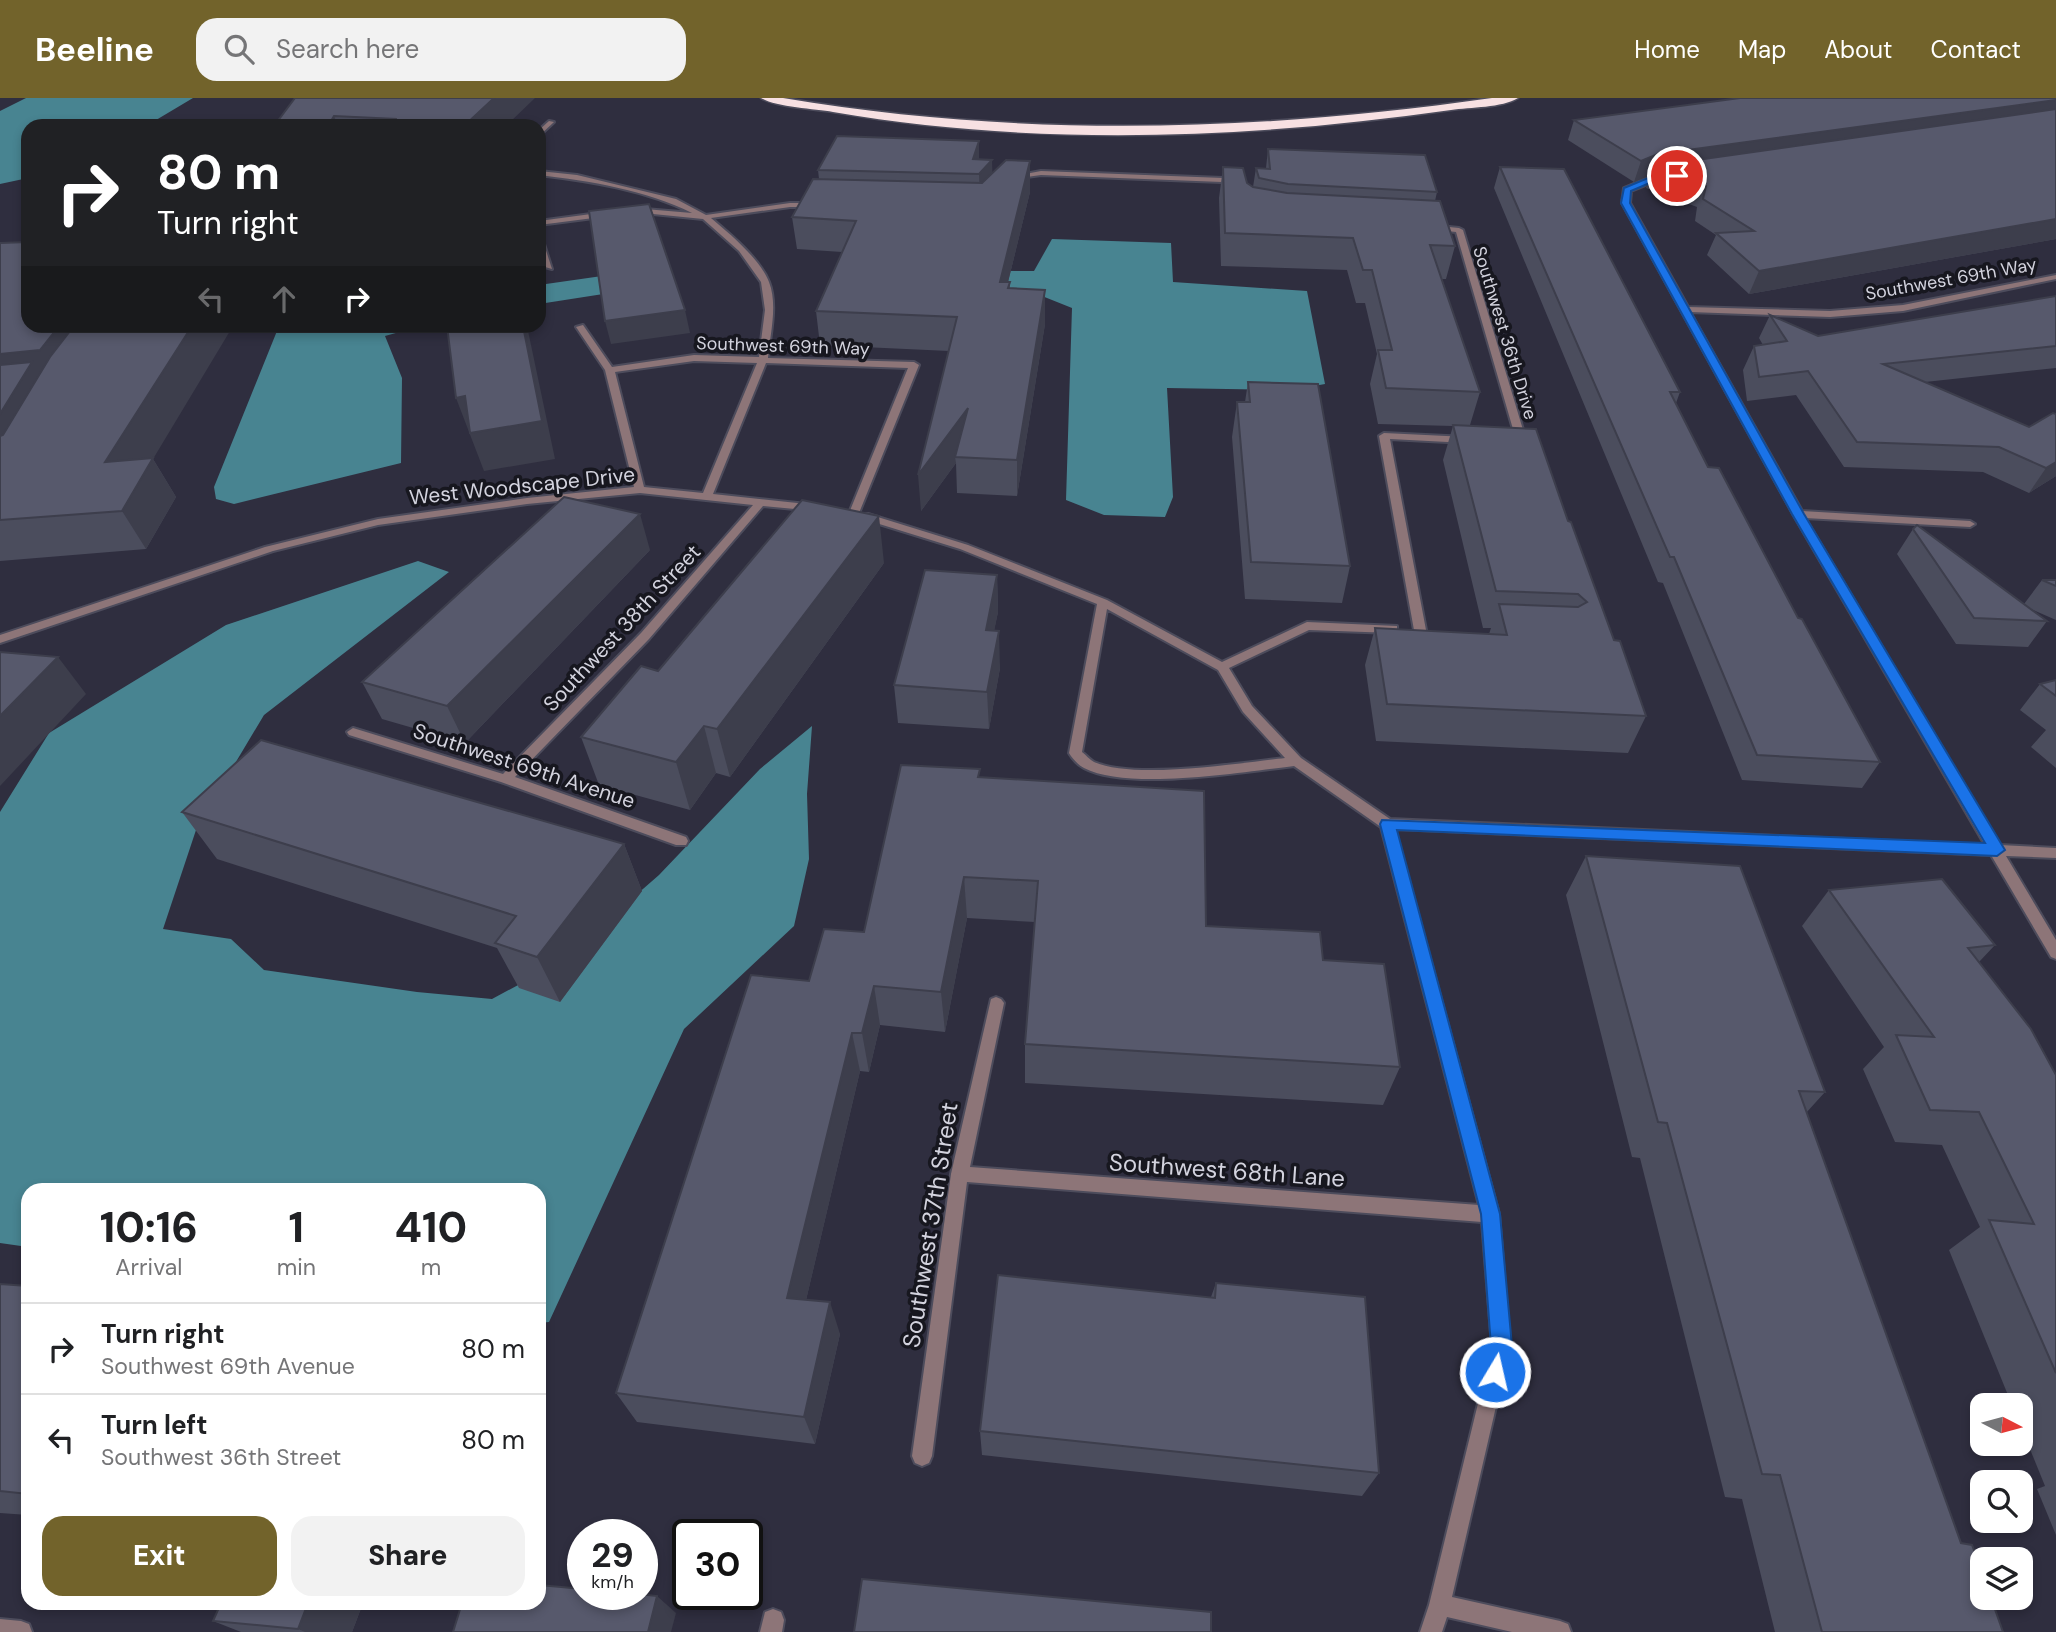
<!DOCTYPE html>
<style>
:root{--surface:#fff;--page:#f2f2f2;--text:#202124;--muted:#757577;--line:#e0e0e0;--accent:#72632b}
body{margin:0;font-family:"DM Sans",sans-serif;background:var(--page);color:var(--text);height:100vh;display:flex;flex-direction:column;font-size:26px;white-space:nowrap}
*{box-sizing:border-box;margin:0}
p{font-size:23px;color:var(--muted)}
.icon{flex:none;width:38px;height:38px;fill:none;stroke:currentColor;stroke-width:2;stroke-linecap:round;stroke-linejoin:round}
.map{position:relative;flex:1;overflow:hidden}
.drawer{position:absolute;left:21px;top:1085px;width:525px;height:427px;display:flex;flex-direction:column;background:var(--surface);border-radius:21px;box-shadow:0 4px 10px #0003}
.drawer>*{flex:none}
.guide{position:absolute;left:21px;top:21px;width:525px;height:214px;border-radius:21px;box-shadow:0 4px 10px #0003;background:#202124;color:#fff;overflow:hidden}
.needle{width:46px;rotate:96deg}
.tools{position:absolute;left:1970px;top:1295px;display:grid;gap:14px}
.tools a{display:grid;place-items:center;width:63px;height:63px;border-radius:14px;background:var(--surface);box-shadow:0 4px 10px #0003;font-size:35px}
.speed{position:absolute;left:567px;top:1421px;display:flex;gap:14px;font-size:35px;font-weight:700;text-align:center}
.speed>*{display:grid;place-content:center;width:91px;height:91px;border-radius:50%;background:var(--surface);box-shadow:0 4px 10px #0003;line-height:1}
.speed small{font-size:18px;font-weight:400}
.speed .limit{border:4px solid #111;border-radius:10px;background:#fff;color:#111}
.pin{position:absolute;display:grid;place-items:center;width:60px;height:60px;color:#fff;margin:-30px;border:4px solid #fff;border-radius:50%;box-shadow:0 2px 7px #0007}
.me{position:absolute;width:77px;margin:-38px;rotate:9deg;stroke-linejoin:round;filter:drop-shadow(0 0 5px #0008)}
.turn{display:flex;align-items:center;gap:24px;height:147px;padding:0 21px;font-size:32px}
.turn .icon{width:91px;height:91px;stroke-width:2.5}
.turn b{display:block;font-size:49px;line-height:60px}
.lanes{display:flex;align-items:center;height:66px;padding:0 21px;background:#0003;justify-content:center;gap:35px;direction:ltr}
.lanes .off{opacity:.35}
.eta{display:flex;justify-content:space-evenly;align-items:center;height:119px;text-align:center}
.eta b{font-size:42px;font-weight:800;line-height:49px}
.cta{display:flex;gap:14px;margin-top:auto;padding:14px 21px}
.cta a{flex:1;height:80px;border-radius:21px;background:var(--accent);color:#fff;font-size:28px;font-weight:800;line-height:80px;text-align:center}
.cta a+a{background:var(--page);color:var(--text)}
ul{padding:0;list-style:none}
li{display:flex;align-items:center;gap:21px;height:91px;padding:0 21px;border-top:2px solid var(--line)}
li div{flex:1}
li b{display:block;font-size:26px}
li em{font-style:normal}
header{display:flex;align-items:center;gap:42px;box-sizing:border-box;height:98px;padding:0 35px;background:var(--accent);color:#fff}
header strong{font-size:33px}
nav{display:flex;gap:38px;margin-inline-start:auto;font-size:24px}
.search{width:490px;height:63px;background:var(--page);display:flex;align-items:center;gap:18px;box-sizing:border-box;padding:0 24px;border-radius:21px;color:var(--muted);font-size:26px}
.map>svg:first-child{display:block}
</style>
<header>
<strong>Beeline</strong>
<div class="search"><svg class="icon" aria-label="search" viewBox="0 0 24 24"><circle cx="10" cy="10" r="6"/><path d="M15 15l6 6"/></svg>Search here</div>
<nav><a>Home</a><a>Map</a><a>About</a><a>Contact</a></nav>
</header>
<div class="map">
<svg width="2056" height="1534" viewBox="0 0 2056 1534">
<rect width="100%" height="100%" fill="#2f2e3f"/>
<g fill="#488491">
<path d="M 26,0 L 193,0 L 146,28 L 28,28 L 28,80 L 0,86 L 0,13 Z"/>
<path d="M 1052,141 L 1171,145 L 1173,184 L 1307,193 L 1325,286 L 1292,292 L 1167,290 L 1173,399 L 1165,419 L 1104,417 L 1066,402 L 1072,210 L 1042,198 L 877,172 L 1034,173 Z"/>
<path d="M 637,173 L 629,192 L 539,206 L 539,187 Z"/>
<path d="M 279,228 L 421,228 L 385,238 L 402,280 L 401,365 L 234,406 L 216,401 L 214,389 Z"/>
<path d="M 418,463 L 449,474 L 264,617 L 197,729 L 163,831 L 231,841 L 264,872 L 417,894 L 492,901 L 557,866 L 659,777 L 760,671 L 812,628 L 807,696 L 809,761 L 794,828 L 684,931 L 549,1224 L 539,1225 L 539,1092 L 28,1092 L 28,1149 L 0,1145 L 0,714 L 49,635 L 226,527 Z"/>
</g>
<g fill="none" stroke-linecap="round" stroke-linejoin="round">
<g stroke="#4d4c5c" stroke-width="4">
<g id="minor">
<path d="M 549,23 L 554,24 L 539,38 L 539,32 Z"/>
<path d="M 539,73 L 577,77 L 676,101 L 706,117 L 790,105 L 821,105 L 822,107 L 818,109 L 790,109 L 711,120 C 730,136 760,161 769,184 C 778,207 770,236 768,260 L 914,264 L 919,267 L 859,415 L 854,418 L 849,415 L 908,270 L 766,265 L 713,396 L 816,407 L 821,410 L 816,413 L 763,408 L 649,541 L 515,679 L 686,739 L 688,743 L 686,747 L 676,747 L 501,684 L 349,637 L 347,634 L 353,630 L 503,676 L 641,535 L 753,407 L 640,395 L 527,406 L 378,427 L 273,453 L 0,545 L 0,537 L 265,449 L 378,421 L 527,400 L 634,389 L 605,272 L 576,229 L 583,227 L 612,269 L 694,257 L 759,259 L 765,212 L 761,184 L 739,153 L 703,121 L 633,114 L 629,112 L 633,110 L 692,115 C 646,92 590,83 539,77 ZM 694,263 L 757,265 L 703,395 L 644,389 L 615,274 Z"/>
<path d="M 1041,73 L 1223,80 L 1242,90 L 1235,92 L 1222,84 L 1041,77 L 1013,81 L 1009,79 Z"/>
<path d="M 1666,78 L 1670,80 L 1669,82 L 1653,84 L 1631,93 L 1630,105 L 1688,209 L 1830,213 L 1903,207 L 2056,177 L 2056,181 L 1903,213 L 1830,219 L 1690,214 L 1802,413 L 1970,423 L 1975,426 L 1970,429 L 1805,420 L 2000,747 L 2056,750 L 2056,760 L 2006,758 L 2056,842 L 2056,861 L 2051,859 L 1991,757 L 1395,731 L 1499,1116 L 1510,1248 L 1452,1499 L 1560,1523 L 1568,1526 L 1571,1534 L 1512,1534 L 1447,1519 L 1442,1534 L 1420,1534 L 1429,1507 L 1492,1248 L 1482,1124 L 967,1084 L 932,1358 L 929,1365 L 922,1368 L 915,1365 L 912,1358 L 951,1076 L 991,901 L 996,899 L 1001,901 L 1004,905 L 970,1069 L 1479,1107 L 1381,729 L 1294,668 C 1244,674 1127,693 1084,670 C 1078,667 1072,660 1069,655 L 1097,506 L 960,451 L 860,420 L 860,416 L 868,416 L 968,447 L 1107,502 L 1222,564 L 1307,524 L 1397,528 L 1397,534 L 1393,535 L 1309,532 L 1229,570 L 1252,608 L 1301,660 L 1390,721 L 1985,747 L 1793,416 L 1622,105 L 1624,90 L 1648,80 ZM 1107,511 L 1218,572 L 1243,614 L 1285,660 C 1239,665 1135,682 1094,664 C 1090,662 1086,657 1082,654 Z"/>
<path d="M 606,114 L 609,114 L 609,118 L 539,127 L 539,123 Z"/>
<path d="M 1429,127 L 1459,130 L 1463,132 L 1527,345 L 1525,347 L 1517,345 L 1456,134 L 1429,131 Z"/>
<path d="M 539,141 L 543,143 L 552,171 L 545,169 L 539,153 Z"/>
<path d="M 1384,335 L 1467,339 L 1472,342 L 1467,345 L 1390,341 L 1426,532 L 1420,536 L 1414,532 L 1379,338 Z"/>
<path d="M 773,1511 L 781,1514 L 784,1522 L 782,1534 L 760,1534 L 765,1514 Z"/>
<path d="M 0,1521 L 21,1523 L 29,1526 L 32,1534 L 0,1534 Z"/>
</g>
</g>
<g stroke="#4d4c5c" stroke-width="3">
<path id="motorway" d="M 761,0 L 783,0 C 1020,40 1255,34 1492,0 L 1518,0 C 1502,10 1470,9 1451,12 C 1248,41 1036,49 833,14 C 815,11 775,9 761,0 Z"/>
</g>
<use href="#minor" fill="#8d7578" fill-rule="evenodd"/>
<use href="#motorway" fill="#f7e0e2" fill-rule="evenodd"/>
</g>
<g fill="#4b4d5d">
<path d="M 295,0 L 506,28 L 274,28 Z"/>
<path d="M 2056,0 L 2056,141 L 1749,196 L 1707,157 L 1716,137 L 1695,123 L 1697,109 L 1646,90 L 1651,77 L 1634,84 L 1568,42 L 1574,22 Z"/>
<path d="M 979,43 L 979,62 L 992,62 L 992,76 L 1030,94 L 1008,184 L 1010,184 L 1010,190 L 1045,192 L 1045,226 L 1017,398 L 957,395 L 956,365 L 921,413 L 949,253 L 820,247 L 816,213 L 842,154 L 797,151 L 792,119 L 819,81 L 818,72 Z"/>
<path d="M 1268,51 L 1437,94 L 1435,103 L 1455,148 L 1446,181 L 1442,181 L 1480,294 L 1470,327 L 1568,423 L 1614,542 L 1646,618 L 1628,655 L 1376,643 L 1365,567 L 1375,530 L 1489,536 L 1491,530 L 1483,530 L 1443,362 L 1453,328 L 1378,326 L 1370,286 L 1377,256 L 1365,205 L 1356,205 L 1347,172 L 1221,168 L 1219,100 L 1223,69 L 1253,89 L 1256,70 L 1266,70 Z"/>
<path d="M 1500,69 L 1680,294 L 1676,305 L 1708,369 L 1798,520 L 1880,664 L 1862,690 L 1742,682 L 1663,485 L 1658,484 L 1494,90 Z"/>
<path d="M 0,145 L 153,361 L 176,399 L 146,451 L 0,463 Z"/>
<path d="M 2056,198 L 2056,270 L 1925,284 L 2029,329 L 2056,316 L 2056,378 L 2029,395 L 1983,374 L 1844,369 L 1796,297 L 1747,303 L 1743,272 L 1754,248 L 1763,247 L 1759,240 L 1770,217 L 1818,238 Z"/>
<path d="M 1248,284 L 1350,468 L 1342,505 L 1245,501 L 1232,339 L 1237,304 L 1245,304 Z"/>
<path d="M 1913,431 L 2024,506 L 2042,482 L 2056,482 L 2056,522 L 2031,511 L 2047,523 L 2028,549 L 1956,546 L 1897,456 Z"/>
<path d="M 650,452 L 465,645 L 382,621 L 362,584 Z"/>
<path d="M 884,465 L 730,679 L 716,675 L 690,712 L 599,687 L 581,639 L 658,573 Z"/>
<path d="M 997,477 L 998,514 L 994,532 L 1000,570 L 989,631 L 898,625 L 894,587 Z"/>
<path d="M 2056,582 L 2056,670 L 2031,649 L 2046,632 L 2020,612 L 2040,586 Z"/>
<path d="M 980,680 L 1206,828 L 1323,862 L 1400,969 L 1383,1007 L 1025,985 L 1025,946 L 1035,824 L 967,820 L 945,934 L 880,927 L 869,974 L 860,973 L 806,1202 L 840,1236 L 815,1346 L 637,1324 L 616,1295 L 809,883 L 864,834 Z"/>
<path d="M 182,714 L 624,746 L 642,793 L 560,904 L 519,890 L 497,850 L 217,761 Z"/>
<path d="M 1586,758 L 1825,994 L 1806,1015 L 1961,1445 L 2003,1534 L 1775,1534 L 1742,1401 L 1725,1399 L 1640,1060 L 1632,1059 L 1566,797 Z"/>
<path d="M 1829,792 L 1995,847 L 1979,864 L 2056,977 L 2056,1437 L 2037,1391 L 2045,1388 L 2021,1329 L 2021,1307 L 2012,1307 L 1949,1152 L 1980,1129 L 1942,1047 L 1895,1044 L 1863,971 L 1884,949 L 1802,828 Z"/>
<path d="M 1216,1185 L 1379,1375 L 1362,1398 L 982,1357 L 980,1333 L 1211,1199 Z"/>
<path d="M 0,1186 L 28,1188 L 28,1417 L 0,1415 Z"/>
<path d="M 221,1505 L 363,1505 L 352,1534 L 241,1534 L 213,1523 Z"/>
</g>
<g fill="#3d3e4c">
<path d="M 494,0 L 535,0 L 506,28 L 464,28 Z"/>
<path d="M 2056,2 L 2056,20 L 1654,68 L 1651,77 L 1634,84 L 1641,63 L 1658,56 Z"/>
<path d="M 334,18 L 338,28 L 328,28 Z"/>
<path d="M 979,43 L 979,74 L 973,61 Z"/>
<path d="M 992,62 L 993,93 L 980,107 L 979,76 Z"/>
<path d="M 1030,63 L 1030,94 L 1000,217 L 1000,184 Z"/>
<path d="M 2056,121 L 2056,141 L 1749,196 L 1759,173 Z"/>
<path d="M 1045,192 L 1045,226 L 1017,398 L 1017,362 Z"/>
<path d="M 685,212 L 690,235 L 611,246 L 605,223 Z"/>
<path d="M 59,228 L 109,228 L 0,354 L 0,256 Z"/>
<path d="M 192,228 L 233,228 L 153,361 L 176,399 L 146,451 L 122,413 L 105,364 Z"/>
<path d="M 523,228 L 527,228 L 555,361 L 484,373 L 456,300 L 465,298 Z"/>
<path d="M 968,310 L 955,359 L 956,365 L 921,413 L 918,377 Z"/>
<path d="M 2056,364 L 2056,378 L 2029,395 L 2046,370 Z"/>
<path d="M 640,416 L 650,452 L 465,645 L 447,608 Z"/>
<path d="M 879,418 L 884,465 L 730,679 L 717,631 Z"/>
<path d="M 997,477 L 998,514 L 987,569 L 986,532 Z"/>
<path d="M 999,533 L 1000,570 L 989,631 L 987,594 Z"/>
<path d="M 58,559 L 86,596 L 0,688 L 0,618 Z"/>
<path d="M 704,628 L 716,675 L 690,712 L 676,664 Z"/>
<path d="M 624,746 L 642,793 L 560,904 L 537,859 Z"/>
<path d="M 964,779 L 967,820 L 945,934 L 941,894 Z"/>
<path d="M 874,888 L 880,927 L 869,974 L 862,935 Z"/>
<path d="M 852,935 L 860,973 L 799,1232 L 787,1200 Z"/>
<path d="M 830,1204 L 840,1236 L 815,1346 L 804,1319 Z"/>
<path d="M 657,1498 L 676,1515 L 671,1534 L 648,1534 Z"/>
<path d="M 308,1505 L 363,1505 L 352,1534 L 305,1534 L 298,1531 Z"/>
</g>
<g fill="#57596c" stroke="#3d3e4c" stroke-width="2">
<path d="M 295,0 L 494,0 L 464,28 L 397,28 L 396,21 L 334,18 L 328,28 L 274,28 Z"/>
<path d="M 1740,0 L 2056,0 L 2056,2 L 1658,56 L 1641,63 L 1574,22 Z"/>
<path d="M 2056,11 L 2056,121 L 1759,173 L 1716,135 L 1754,133 L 1703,101 L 1706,88 L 1654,68 Z"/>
<path d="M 837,38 L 979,43 L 973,61 L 992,62 L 979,76 L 818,72 Z"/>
<path d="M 1268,51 L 1425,57 L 1437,94 L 1288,86 L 1259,80 L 1256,70 L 1270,71 Z"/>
<path d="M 1006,62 L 1030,63 L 1000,184 L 1010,184 L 1008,190 L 1045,192 L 1017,362 L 955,359 L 968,310 L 918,377 L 957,219 L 816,213 L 856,123 L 792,119 L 813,81 L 982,85 Z"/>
<path d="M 1223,69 L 1243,70 L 1247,85 L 1253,89 L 1287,95 L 1440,103 L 1455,148 L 1430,147 L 1480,294 L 1386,290 L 1378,252 L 1392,252 L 1372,172 L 1363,172 L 1353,140 L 1225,135 Z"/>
<path d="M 1500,69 L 1564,71 L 1680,294 L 1670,294 L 1708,369 L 1719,370 L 1798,520 L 1802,521 L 1880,664 L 1757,657 L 1674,459 L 1670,459 Z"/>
<path d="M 649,106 L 685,212 L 605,223 L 589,113 Z"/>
<path d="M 28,144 L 28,228 L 59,228 L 40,252 L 0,256 L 0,145 Z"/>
<path d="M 2056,198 L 2056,248 L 1883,266 L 2029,329 L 2053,315 L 2056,316 L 2056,364 L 2046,370 L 1999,349 L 1857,344 L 1808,273 L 1759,279 L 1754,248 L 1787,243 L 1770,217 L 1818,238 Z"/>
<path d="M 74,228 L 192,228 L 105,364 L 153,360 L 122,413 L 0,422 L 0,338 L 3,337 L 50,259 Z"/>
<path d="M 447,228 L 523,228 L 542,323 L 470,335 L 465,298 L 456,300 Z"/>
<path d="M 32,264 L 0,316 L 0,267 Z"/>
<path d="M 1248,284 L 1318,286 L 1350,468 L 1251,464 L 1237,304 L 1250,304 Z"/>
<path d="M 1453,327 L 1536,331 L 1568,423 L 1571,424 L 1614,542 L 1620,543 L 1646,618 L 1387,606 L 1375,530 L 1507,537 L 1499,506 L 1578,509 L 1587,504 L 1578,496 L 1496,493 Z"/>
<path d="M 564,399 L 640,416 L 447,608 L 362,584 Z"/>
<path d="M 802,402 L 879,418 L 717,631 L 704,628 L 676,664 L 581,639 L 641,568 L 658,573 Z"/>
<path d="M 1917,427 L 2047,523 L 1974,520 L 1913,431 Z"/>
<path d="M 925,472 L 997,477 L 986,532 L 999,533 L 987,594 L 894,587 Z"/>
<path d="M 2042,482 L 2056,482 L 2056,488 Z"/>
<path d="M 0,554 L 58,559 L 0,618 Z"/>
<path d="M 2056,582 L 2056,598 L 2040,586 Z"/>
<path d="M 261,642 L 624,746 L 537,859 L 495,845 L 516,818 L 182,714 Z"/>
<path d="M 901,667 L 980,671 L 978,679 L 1204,693 L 1206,828 L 1320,834 L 1323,862 L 1384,866 L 1400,969 L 1025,946 L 1038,783 L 964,779 L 941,894 L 874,888 L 862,935 L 852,935 L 787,1200 L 830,1204 L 804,1319 L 616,1295 L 751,877 L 809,883 L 824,831 L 864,834 Z"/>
<path d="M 1586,758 L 1740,768 L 1825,994 L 1799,993 L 1961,1445 L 1972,1447 L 1983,1476 L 1983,1500 L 1991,1500 L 2003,1534 L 1822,1534 L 1780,1377 L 1762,1376 L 1667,1025 L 1658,1024 Z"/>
<path d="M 1942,781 L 1995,847 L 1968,850 L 2031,931 L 2056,977 L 2056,1275 L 1989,1122 L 2034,1126 L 1979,1014 L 1930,1012 L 1896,937 L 1934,939 L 1829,792 Z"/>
<path d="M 998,1177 L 1215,1200 L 1216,1185 L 1365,1199 L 1379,1375 L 980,1333 Z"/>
<path d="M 0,1186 L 28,1188 L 28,1396 L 0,1393 Z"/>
<path d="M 862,1481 L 1211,1514 L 1211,1534 L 854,1534 Z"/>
<path d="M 539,1487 L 583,1491 L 583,1496 L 639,1496 L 657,1498 L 648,1534 L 453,1534 L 462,1505 L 539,1505 Z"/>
<path d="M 221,1505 L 308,1505 L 298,1531 L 213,1523 Z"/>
</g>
<path fill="#1a73e8" stroke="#114b97" stroke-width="2" d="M 1677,75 L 1680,80 L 1652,84 L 1631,93 L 1630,105 L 1804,416 L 2005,752 L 1997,758 L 1397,732 L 1500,1116 L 1512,1248 L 1503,1282 L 1495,1285 L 1488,1282 L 1484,1274 L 1491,1248 L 1481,1116 L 1380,726 L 1382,722 L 1985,745 L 1792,416 L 1621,105 L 1624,90 L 1648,80 Z"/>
<g text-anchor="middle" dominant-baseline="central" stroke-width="7" stroke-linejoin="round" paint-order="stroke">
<g font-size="18" fill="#d3d3de" stroke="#17171f">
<text transform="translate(1951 181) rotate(-10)">Southwest 69th Way</text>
<text transform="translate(1505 235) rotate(73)">Southwest 36th Drive</text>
<text transform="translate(783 248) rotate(2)">Southwest 69th Way</text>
</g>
<g font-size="21" fill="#d3d3de" stroke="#17171f">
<text transform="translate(522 388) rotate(-6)">West Woodscape Drive</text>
<text transform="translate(622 530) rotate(-47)">Southwest 38th Street</text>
<text transform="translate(524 668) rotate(18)">Southwest 69th Avenue</text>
</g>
<g font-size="24" fill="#d3d3de" stroke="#17171f">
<text transform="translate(1227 1072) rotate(4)">Southwest 68th Lane</text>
<text transform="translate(930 1127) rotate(-81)">Southwest 37th Street</text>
</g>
</g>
</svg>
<div class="tools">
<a><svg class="needle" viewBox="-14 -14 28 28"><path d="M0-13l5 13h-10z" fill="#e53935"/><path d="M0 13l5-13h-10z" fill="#757577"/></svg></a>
<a><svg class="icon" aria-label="search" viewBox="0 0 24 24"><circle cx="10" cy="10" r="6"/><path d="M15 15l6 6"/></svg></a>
<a><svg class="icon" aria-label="layers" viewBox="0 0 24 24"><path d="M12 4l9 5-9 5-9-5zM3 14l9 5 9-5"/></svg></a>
</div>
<div class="speed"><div>29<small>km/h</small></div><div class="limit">30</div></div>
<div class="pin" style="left:1677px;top:78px;background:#d93025"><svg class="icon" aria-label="arrive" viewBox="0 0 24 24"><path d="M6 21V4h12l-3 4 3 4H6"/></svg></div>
<svg class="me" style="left:1495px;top:1274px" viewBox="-20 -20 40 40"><circle r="17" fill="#1a73e8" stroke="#fff" stroke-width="3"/><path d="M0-11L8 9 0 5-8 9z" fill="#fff"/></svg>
<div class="guide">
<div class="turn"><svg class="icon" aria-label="right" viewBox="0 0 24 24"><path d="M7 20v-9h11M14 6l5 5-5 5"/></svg><div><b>80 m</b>Turn right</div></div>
<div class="lanes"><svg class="icon off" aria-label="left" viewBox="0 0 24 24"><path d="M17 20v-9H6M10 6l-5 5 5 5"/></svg><svg class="icon off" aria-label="ahead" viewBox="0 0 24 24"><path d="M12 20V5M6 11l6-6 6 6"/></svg><svg class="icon" aria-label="right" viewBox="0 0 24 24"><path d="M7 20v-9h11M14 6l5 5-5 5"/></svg></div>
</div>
<section class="drawer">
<div class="eta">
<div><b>10:16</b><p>Arrival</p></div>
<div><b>1</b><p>min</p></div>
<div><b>410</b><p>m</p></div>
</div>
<ul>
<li><svg class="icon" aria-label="right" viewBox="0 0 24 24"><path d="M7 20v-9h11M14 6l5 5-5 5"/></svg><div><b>Turn right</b><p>Southwest 69th Avenue</p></div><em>80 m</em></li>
<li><svg class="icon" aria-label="left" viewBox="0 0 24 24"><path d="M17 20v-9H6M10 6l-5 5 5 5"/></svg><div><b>Turn left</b><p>Southwest 36th Street</p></div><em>80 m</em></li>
</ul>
<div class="cta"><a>Exit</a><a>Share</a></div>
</section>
</div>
